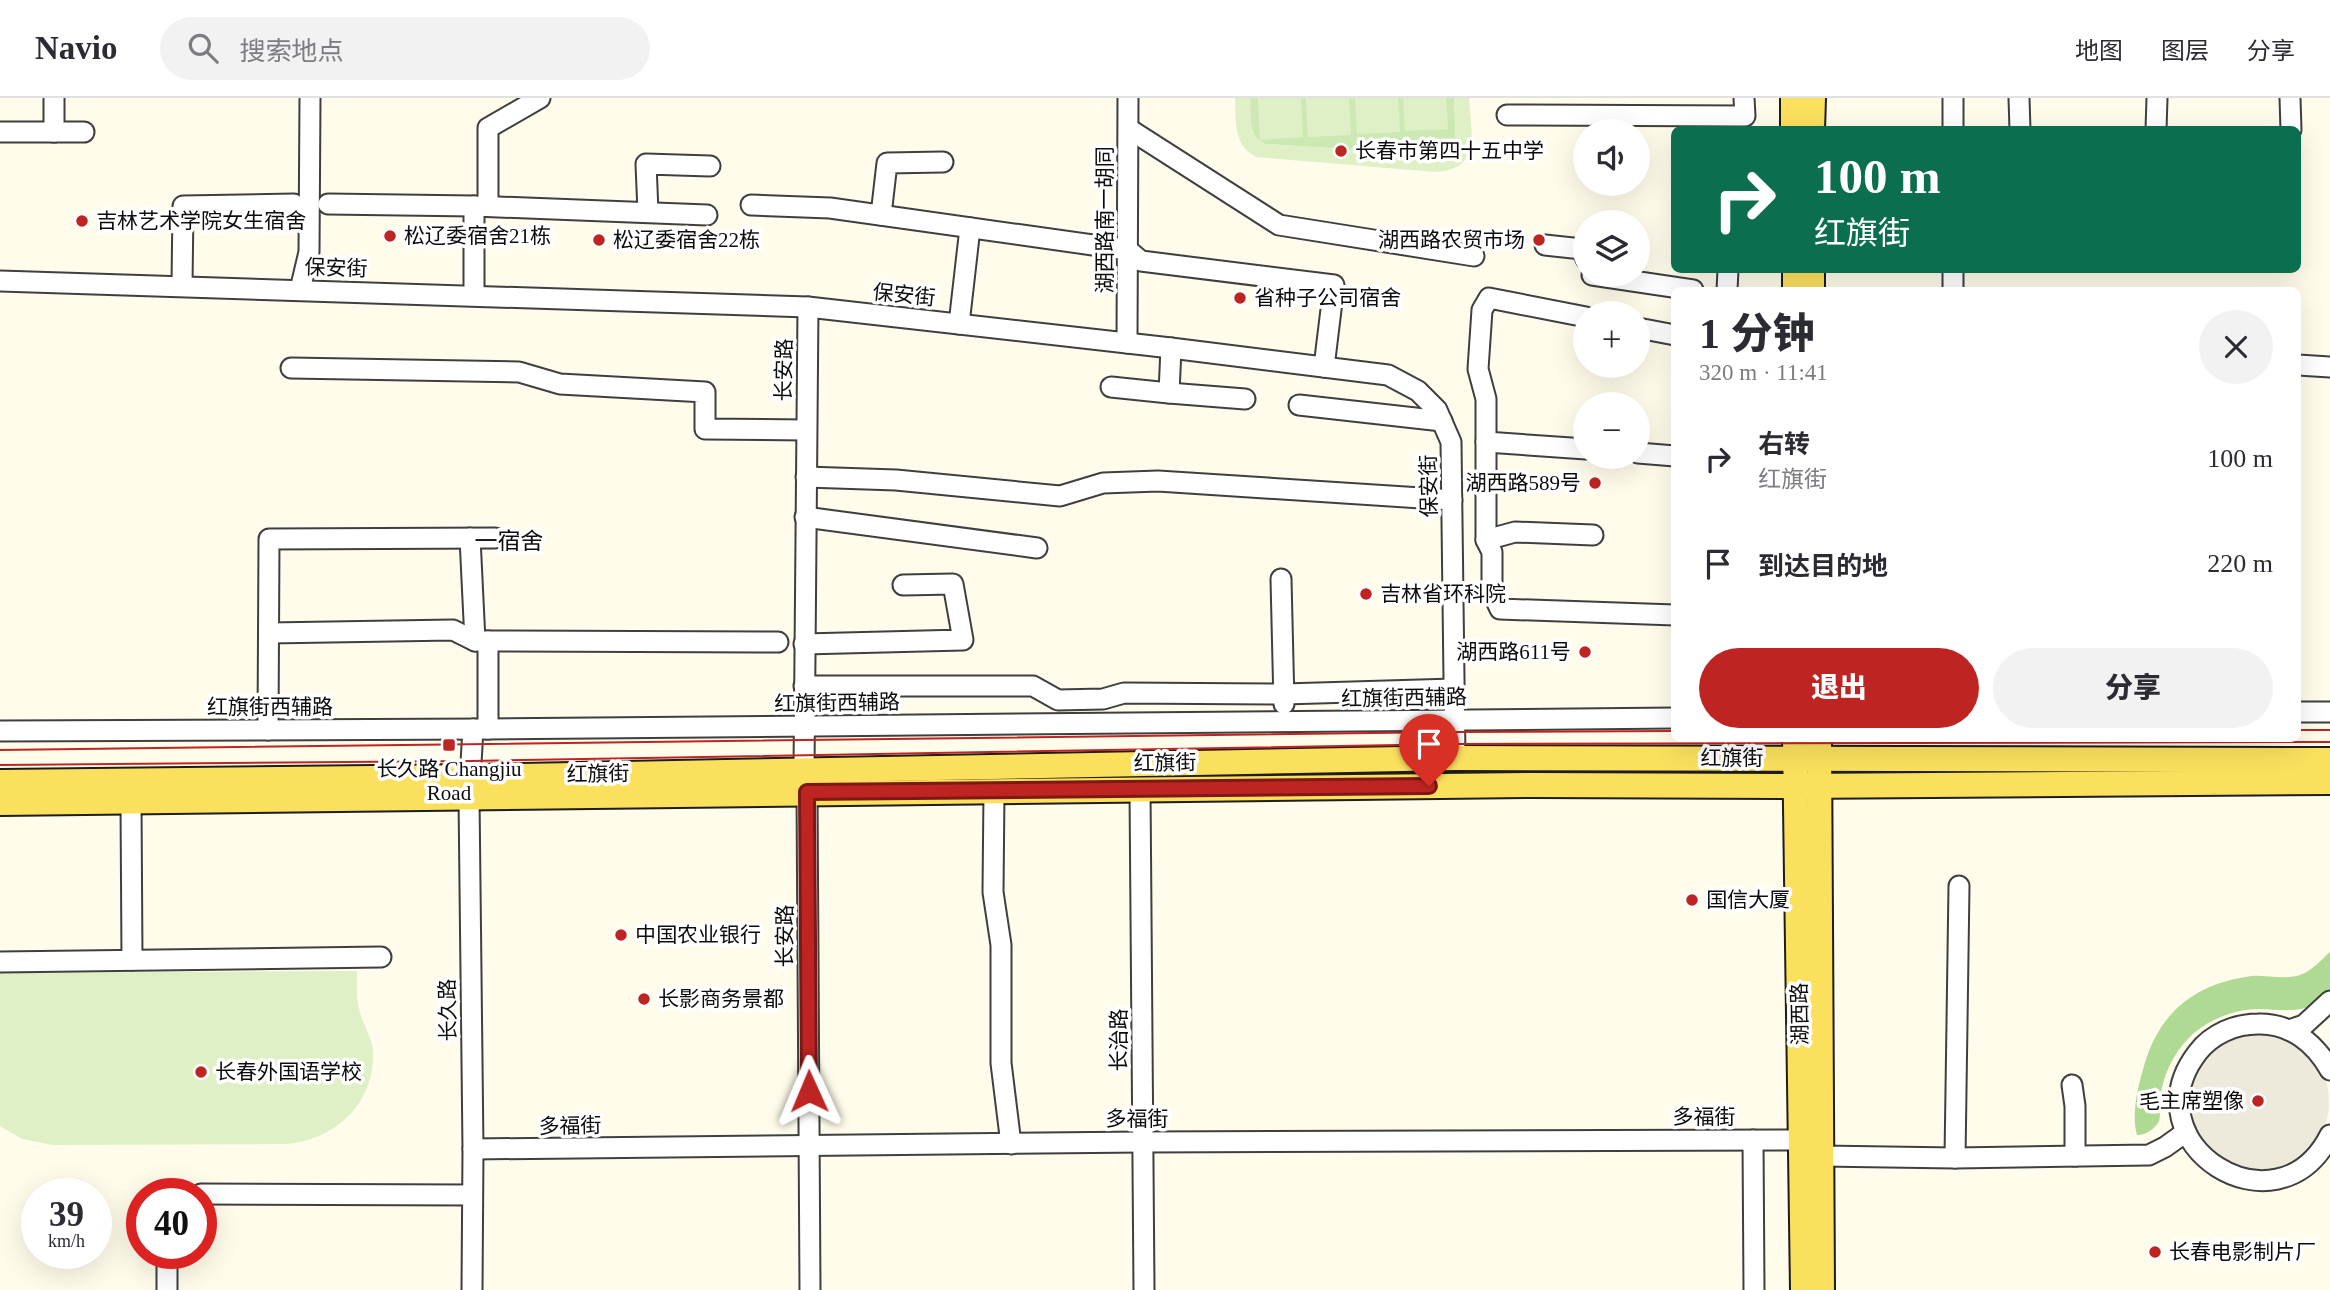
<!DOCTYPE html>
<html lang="zh">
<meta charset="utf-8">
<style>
:root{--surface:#fff;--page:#f2f2f3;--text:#2b2b33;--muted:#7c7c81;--line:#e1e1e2;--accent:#be2522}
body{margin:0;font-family:"Times New Roman","Noto Sans SC",serif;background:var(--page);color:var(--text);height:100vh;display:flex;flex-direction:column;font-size:26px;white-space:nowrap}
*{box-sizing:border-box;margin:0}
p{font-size:23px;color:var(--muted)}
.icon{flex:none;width:38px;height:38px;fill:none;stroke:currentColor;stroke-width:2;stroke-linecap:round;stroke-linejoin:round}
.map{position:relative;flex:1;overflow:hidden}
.sheet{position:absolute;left:1671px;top:189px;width:630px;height:455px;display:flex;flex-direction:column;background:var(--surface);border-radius:10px;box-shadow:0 7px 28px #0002}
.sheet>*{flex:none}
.guide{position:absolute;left:1671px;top:28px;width:630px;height:147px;border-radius:10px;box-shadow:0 7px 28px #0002;background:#0b6e4f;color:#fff;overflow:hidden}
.fabs{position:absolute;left:1573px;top:21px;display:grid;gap:14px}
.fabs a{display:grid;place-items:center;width:77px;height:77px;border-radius:50%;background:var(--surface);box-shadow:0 7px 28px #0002;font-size:35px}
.speed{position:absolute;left:21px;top:1080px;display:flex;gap:14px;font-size:35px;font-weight:700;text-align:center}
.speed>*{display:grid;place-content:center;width:91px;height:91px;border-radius:50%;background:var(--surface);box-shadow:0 7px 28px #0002;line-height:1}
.speed small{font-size:18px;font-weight:400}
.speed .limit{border:10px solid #d22;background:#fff;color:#111}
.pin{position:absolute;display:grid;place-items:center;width:60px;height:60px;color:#fff;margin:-72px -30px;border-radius:50% 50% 50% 0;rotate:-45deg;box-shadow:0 0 7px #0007}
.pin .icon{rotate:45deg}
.me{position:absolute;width:77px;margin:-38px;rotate:359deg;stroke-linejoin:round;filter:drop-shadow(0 0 5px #0008)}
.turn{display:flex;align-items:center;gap:24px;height:147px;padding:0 28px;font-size:32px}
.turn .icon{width:91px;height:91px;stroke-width:2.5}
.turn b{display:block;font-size:49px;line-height:60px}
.round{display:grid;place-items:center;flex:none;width:74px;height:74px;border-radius:37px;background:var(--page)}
.headline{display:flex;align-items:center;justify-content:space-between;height:119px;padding:0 28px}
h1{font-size:42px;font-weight:800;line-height:52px}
.button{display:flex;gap:14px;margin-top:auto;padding:14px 28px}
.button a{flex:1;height:80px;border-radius:42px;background:var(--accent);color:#fff;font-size:28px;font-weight:800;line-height:80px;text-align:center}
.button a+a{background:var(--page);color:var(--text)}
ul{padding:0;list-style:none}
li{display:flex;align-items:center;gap:21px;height:105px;padding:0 28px}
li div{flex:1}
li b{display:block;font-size:26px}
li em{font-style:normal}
header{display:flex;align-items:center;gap:42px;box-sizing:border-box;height:98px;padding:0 35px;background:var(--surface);border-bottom:2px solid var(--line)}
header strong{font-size:33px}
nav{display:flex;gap:38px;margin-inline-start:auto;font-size:24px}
.search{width:490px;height:63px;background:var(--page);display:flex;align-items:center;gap:18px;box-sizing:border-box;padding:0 24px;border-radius:38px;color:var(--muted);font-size:26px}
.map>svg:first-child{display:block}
</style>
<header>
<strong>Navio</strong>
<div class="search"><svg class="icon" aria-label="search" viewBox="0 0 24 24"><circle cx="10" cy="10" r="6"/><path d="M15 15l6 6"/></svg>搜索地点</div>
<nav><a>地图</a><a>图层</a><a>分享</a></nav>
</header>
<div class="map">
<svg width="2330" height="1192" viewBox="0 0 2330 1192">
<rect width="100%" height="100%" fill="#fffceb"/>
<path fill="#cce9b4" d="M 1250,0 L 1454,0 L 1456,46 L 1449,55 L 1440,57 L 1265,46 C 1247,38 1251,18 1250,0 Z"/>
<path fill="#aeda93" d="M 2330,854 L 2330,894 C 2307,917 2289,912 2260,911 C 2236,911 2212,920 2194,935 C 2175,952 2163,976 2160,1001 C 2159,1008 2161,1017 2159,1023 C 2155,1031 2146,1037 2137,1037 C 2131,1016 2138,989 2144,968 C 2159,914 2196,885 2252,878 C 2267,877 2285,882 2300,877 C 2312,873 2321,862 2330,854 Z"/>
<g fill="#dff0c6">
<path d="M 1235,0 L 1250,0 C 1251,17 1247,38 1265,46 L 1440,57 L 1449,55 L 1456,46 L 1454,0 L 1469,0 C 1471,34 1482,72 1435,74 L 1256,59 C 1233,47 1236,23 1235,0 Z"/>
<path d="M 1258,0 L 1301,0 L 1303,39 L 1260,42 Z"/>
<path d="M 1306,0 L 1349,0 L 1351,37 L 1308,39 Z"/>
<path d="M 1355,0 L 1398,0 L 1400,34 L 1357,36 Z"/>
<path d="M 1403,0 L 1446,0 L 1448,31 L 1405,33 Z"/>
<path d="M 357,873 C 357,885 356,899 359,911 C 362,925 371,937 373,952 C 376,1005 335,1042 286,1046 L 53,1047 L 22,1041 L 0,1028 L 0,875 Z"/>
</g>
<circle fill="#eeeadb" cx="2259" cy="1004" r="70"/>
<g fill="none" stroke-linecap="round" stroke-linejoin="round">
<g stroke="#3f3f3f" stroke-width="23">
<g id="minor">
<path d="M 54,0 L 54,34"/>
<path d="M 1953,0 L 1953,32"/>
<path d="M 2019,0 L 2020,32"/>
<path d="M 2290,0 L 2291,32"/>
<path d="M 1507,17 L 1745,18 L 1744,0"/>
<path d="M 1129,31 L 1279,127 L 1474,158"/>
<path d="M 2156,32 L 2157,0"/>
<path d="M 0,34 L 84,34"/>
<path d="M 328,106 L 474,108 L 707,117"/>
<path d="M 751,107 L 830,110 L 1128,152 L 1141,163 L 1334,187 L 1324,269"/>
<path d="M 488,108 L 488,30 L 540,0"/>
<path d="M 648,114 L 646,66 L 710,68"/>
<path d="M 881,117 L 887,65 L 943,64"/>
<path d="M 1545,147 L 1582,151 L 1586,161"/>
<path d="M 1953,172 L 1953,192"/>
<path d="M 1592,177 L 1693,192"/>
<path d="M 0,183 L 808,209 L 1171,250 L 1388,277 L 1418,293 L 1437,312 L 1451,344 L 1455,660"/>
<path d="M 182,188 L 183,108 L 294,106"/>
<path d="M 300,192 L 309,154 L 310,0"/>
<path d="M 1727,192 L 1728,172"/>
<path d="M 474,197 L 474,108"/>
<path d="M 1586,219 L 1489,200 L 1482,212 L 1478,271 L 1486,301 L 1486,442 L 1492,454 L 1492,494 L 1500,511 L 1675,517"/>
<path d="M 959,226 L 970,130"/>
<path d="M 1638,230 L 1675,237"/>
<path d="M 1127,245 L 1128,0"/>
<path d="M 1171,250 L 1169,295 L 1245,301"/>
<path d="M 2298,267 L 2330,269"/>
<path d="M 291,270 L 519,274 L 560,286 L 705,294 L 705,331 L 806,332"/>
<path d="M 1111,289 L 1169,295"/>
<path d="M 1299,307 L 1442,323"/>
<path d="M 1486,344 L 1586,351"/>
<path d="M 1638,355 L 1675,358"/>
<path d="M 806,379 L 896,382 L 1060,398 L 1103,385 L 1158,383 L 1452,402"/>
<path d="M 805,419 L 1037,450"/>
<path d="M 470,440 L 475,543"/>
<path d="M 1486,442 L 1515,434 L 1593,437"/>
<path d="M 1281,481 L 1284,606"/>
<path d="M 269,535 L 453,532 L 475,543 L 778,544"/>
<path d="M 804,546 L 963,542 L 953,486 L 903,487"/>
<path d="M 804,588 L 1033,588 L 1058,602 L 1103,601 L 1124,595 L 1284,596 L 1454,591"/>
<path d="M 2298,614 L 2330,614"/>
<path d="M 488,631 L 488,543"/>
<path d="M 268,632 L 269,441 L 495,440"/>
<path d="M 0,633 L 488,631 L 1675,620"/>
<path d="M 804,672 L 808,209"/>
<path d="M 1140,691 L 1144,1192"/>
<path d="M 994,693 L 993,794 L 1001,847 L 1001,965 L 1011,1046"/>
<path d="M 807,694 L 810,1192"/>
<path d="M 131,703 L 132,862"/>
<path d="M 0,864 L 381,859"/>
<path d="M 2289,932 L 2304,927 L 2330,903"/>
<path d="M 2330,972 C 2315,945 2290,925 2258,926 C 2235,926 2212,936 2198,954 C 2127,1045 2277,1142 2330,1037"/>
<path d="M 2072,987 L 2075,1008 L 2075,1058"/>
<path d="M 1753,1042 L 1754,1192"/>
<path d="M 473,1051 L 1143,1044 L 1802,1042"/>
<path d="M 1821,1058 L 1955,1060 L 2149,1057 L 2165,1049 L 2186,1034"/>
<path d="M 1955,1060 L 1959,788"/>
<path d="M 201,1096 L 472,1097"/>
<path d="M 167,1192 L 167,1155"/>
<path d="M 472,1192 L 473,1051 L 469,699 L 473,631"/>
</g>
</g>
<g stroke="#1d1d1d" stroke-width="28">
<g id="major">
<path d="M 1793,0 L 1793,32"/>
<path d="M 1812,32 L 1813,0"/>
<path d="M 1795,172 L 1795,192"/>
<path d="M 1812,192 L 1812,172"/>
<path d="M 1795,640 L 1803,1192"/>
<path d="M 1819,640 L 1822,1192"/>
<path d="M 0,684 L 469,679 L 1455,660 L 2330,662"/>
<path d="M 0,705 L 1534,687 L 1796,688 L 2330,684"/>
</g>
</g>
<use href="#minor" stroke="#fff" stroke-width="19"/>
<use href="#major" stroke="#fbe05e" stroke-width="24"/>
<g stroke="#be2522" stroke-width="2">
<path d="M 2298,632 L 2330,632"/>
<path d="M 0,652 L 1454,634 L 1675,633"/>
<path d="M 0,667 L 471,663 L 1454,646 L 2330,644"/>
</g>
</g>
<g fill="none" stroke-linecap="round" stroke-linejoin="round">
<g stroke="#7c1816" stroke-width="18">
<path id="route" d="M 809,993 L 807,694 L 1429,688"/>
</g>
<use href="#route" stroke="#be2522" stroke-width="12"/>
</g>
<g fill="#be2522" stroke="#fff" stroke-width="2.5">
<circle cx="1341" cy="53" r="7"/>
<circle cx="82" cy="123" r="7"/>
<circle cx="390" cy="138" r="7"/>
<circle cx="599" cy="142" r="7"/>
<circle cx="1539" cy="142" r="7"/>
<circle cx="1240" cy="200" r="7"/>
<circle cx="1595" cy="385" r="7"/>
<circle cx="1366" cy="496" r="7"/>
<circle cx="1585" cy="554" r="7"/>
<rect x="442" y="640" width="14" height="14" rx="3.5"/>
<circle cx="1692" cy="802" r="7"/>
<circle cx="621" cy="837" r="7"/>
<circle cx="644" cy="901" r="7"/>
<circle cx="201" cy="974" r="7"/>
<circle cx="2258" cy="1003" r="7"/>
<circle cx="2155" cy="1154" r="7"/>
</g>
<g text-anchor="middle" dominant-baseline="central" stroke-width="7" stroke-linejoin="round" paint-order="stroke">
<g font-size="21" fill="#0c0c0c" stroke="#fff" text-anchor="start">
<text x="1355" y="53">长春市第四十五中学</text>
<text x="96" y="123">吉林艺术学院女生宿舍</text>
<text x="404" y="138">松辽委宿舍21栋</text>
<text x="613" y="142">松辽委宿舍22栋</text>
<text x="1525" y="142" text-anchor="end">湖西路农贸市场</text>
<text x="1254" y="200">省种子公司宿舍</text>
<text x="1581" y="385" text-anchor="end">湖西路589号</text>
<text x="1380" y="496">吉林省环科院</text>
<text x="1571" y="554" text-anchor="end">湖西路611号</text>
<text x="449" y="671" text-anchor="middle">长久路 Changjiu<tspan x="449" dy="24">Road</tspan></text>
<text x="1706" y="802">国信大厦</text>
<text x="635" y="837">中国农业银行</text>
<text x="658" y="901">长影商务景都</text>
<text x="215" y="974">长春外国语学校</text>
<text x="2244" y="1003" text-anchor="end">毛主席塑像</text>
<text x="2169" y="1154">长春电影制片厂</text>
</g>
<g font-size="21" fill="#0c0c0c" stroke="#fff">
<text transform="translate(1105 122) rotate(-90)">湖西路南一胡同</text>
<text transform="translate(336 170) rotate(2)">保安街</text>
<text transform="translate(904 197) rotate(6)">保安街</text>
<text transform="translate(784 272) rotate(-89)">长安路</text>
<text transform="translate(1429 388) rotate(-91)">保安街</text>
<text transform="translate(1404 600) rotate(-1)">红旗街西辅路</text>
<text transform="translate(837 605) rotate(-1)">红旗街西辅路</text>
<text x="270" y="609">红旗街西辅路</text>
<text x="1732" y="660">红旗街</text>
<text transform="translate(1165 665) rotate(-1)">红旗街</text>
<text transform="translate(598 676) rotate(-1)">红旗街</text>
<text transform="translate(785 838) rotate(-90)">长安路</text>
<text transform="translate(448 912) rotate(-91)">长久路</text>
<text transform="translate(1800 916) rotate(-91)">湖西路</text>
<text transform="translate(1119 942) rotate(-90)">长治路</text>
<text x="1704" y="1019">多福街</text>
<text x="1137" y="1021">多福街</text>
<text transform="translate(570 1028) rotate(-1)">多福街</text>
</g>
<g font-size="23" fill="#0c0c0c" stroke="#fff">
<text x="509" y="443">一宿舍</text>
</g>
</g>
</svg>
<div class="fabs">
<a><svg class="icon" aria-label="sound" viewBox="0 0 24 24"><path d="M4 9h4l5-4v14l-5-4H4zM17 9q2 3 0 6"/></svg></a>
<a><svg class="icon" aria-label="layers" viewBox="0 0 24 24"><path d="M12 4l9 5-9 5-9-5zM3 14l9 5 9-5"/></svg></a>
<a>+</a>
<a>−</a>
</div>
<div class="speed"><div>39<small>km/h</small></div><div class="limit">40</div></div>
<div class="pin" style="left:1429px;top:688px;background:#d93025"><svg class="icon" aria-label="arrive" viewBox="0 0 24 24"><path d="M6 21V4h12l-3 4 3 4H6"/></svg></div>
<svg class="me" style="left:809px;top:993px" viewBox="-20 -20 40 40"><path d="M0-17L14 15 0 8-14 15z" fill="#be2522" stroke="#fff" stroke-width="4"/></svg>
<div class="guide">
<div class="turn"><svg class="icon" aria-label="right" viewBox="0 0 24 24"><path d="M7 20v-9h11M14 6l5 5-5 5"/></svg><div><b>100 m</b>红旗街</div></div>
</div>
<section class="sheet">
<div class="headline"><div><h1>1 分钟</h1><p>320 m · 11:41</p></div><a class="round"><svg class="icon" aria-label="close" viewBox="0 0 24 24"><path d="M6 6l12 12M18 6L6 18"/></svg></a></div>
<ul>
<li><svg class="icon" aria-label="right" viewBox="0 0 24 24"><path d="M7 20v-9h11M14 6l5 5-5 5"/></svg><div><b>右转</b><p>红旗街</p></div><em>100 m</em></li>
<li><svg class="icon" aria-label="arrive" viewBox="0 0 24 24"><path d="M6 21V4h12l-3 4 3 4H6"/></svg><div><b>到达目的地</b></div><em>220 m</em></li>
</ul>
<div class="button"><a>退出</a><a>分享</a></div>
</section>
</div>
